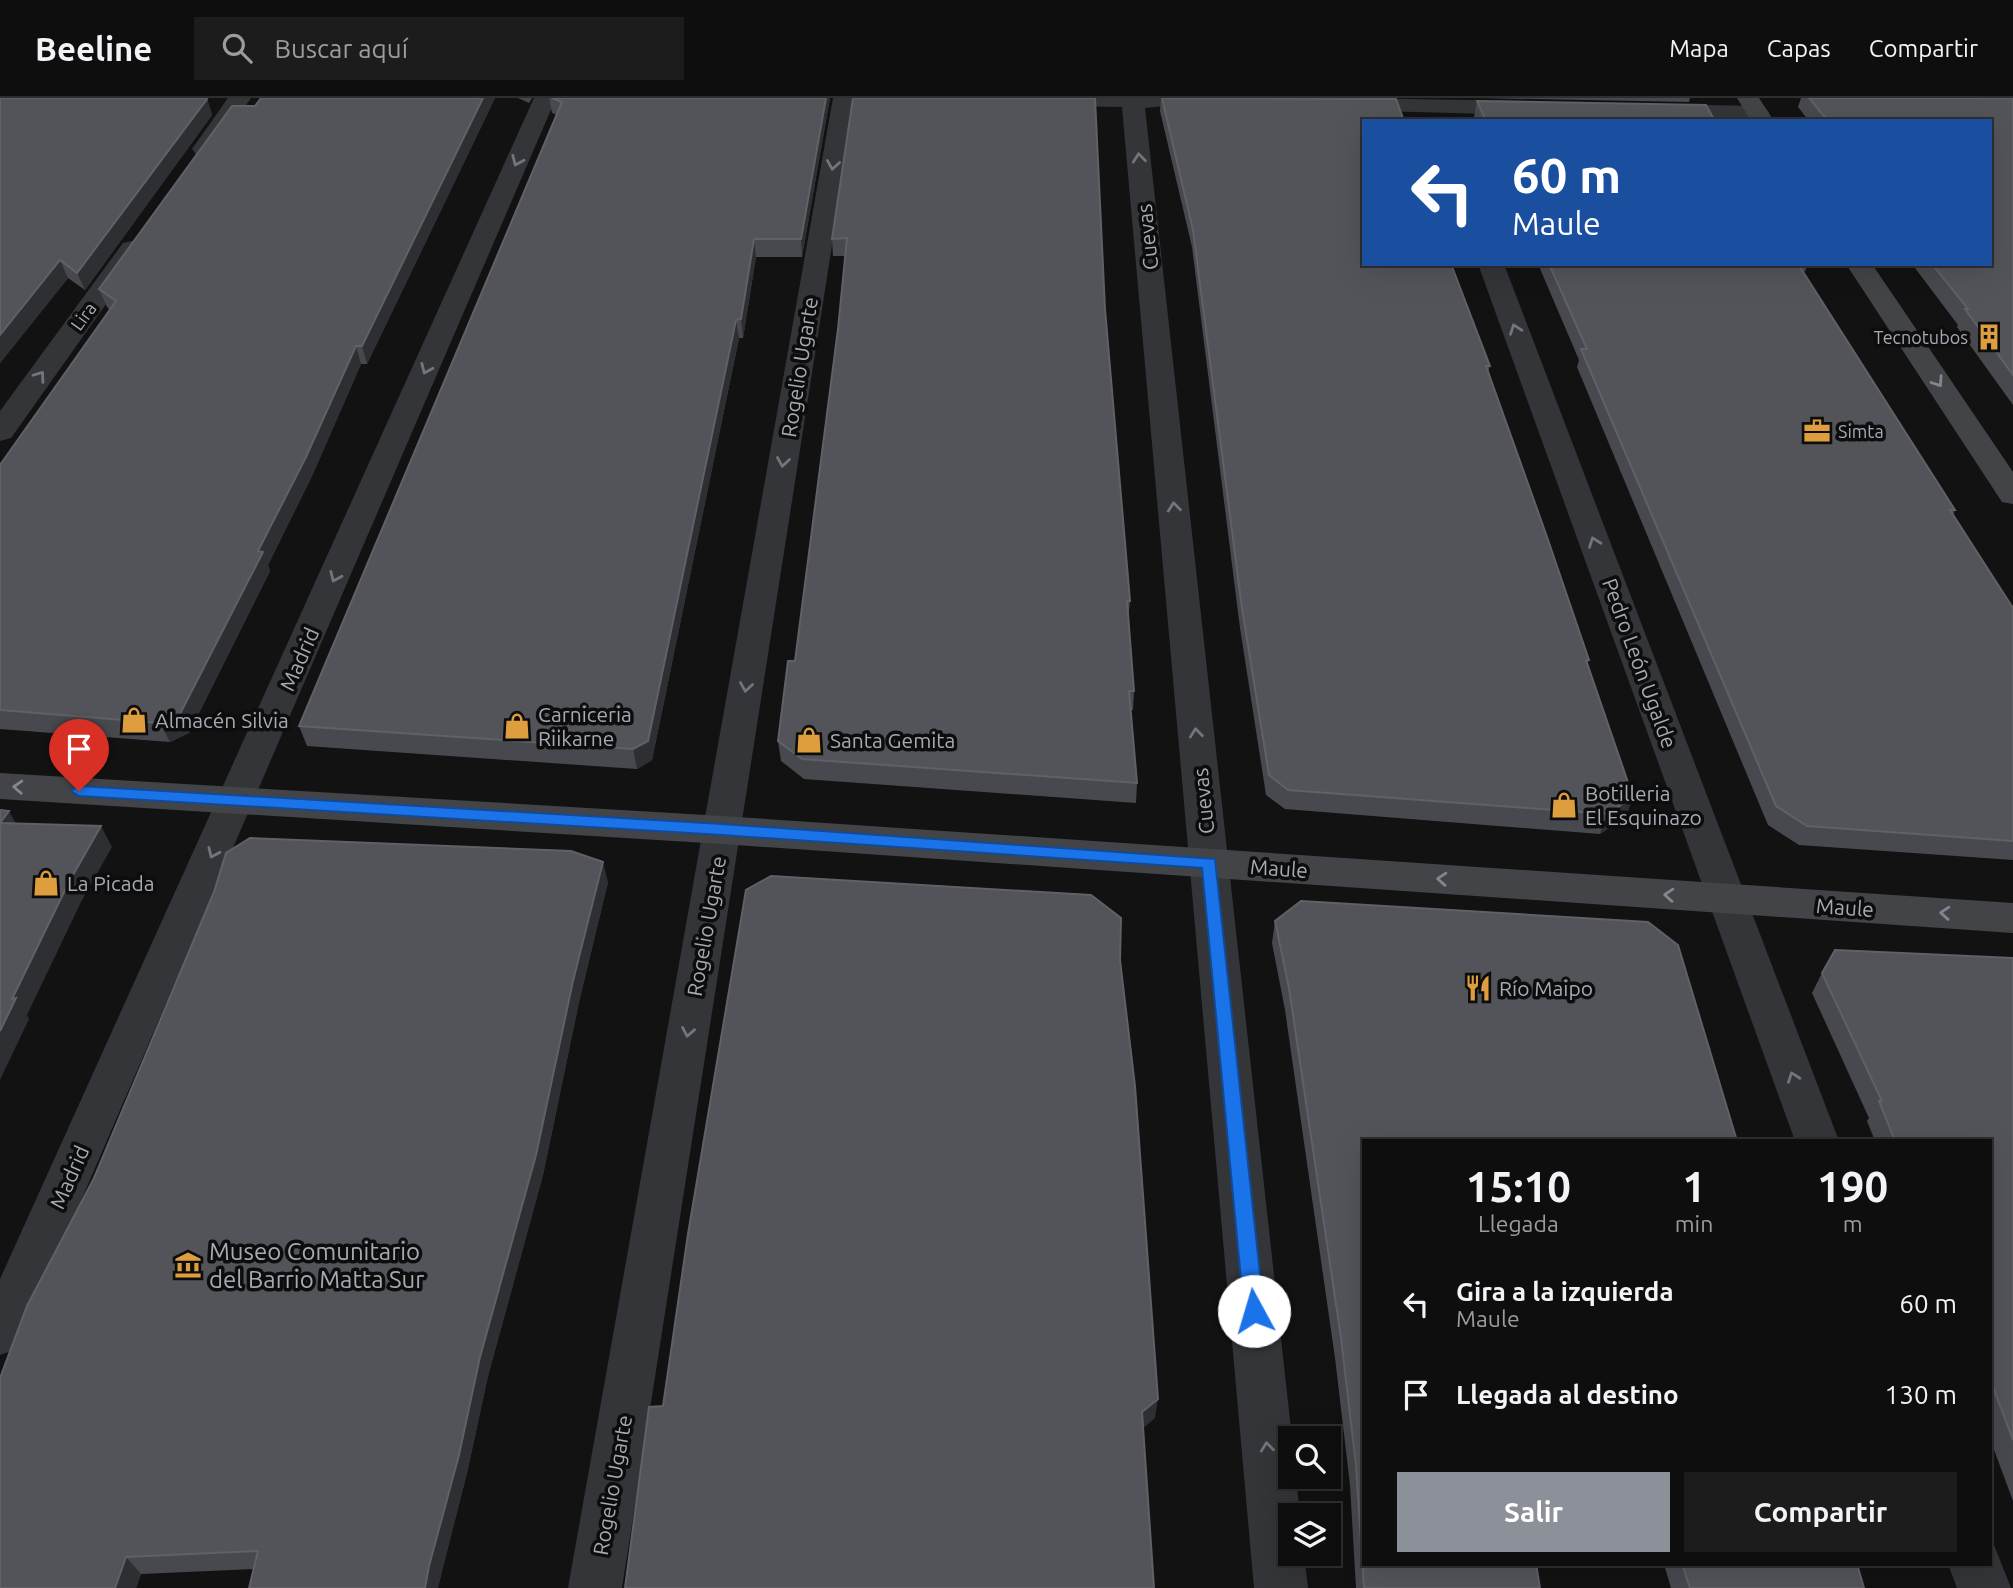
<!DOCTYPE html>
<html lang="es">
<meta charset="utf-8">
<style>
:root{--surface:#0e0e0e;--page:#1c1c1c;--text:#f1f3f6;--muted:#9b9c9e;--line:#2e2e2e;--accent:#8c9099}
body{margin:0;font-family:Ubuntu,sans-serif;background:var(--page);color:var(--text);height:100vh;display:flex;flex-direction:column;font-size:26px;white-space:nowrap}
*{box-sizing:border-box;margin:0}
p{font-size:23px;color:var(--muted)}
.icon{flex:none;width:38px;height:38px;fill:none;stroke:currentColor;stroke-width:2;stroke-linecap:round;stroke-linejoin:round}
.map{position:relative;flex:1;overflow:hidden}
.panel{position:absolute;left:1362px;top:1041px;width:630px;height:427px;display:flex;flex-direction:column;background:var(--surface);border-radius:0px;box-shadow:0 7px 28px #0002,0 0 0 2px var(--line)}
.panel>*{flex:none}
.banner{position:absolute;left:1362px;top:21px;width:630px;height:147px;border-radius:0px;box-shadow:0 7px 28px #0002,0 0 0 2px var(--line);background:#1a4fa0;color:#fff;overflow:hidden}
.controls{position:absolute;left:1278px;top:1328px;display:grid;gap:14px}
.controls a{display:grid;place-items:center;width:63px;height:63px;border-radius:0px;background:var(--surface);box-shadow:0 7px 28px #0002,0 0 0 2px var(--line);font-size:35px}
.pin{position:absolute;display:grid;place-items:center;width:60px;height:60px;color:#fff;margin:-72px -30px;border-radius:50% 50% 50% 0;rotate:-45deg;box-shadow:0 0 7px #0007}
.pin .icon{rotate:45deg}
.me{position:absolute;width:77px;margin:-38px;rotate:354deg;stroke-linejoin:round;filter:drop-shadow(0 0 5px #0008)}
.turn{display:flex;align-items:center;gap:24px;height:147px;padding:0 35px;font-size:32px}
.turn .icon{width:91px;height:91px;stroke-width:2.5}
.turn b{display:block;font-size:49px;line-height:60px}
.eta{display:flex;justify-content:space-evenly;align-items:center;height:119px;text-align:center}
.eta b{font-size:42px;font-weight:700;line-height:49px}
.button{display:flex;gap:14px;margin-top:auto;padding:14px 35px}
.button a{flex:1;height:80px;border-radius:0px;background:var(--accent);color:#fff;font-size:28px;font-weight:700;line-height:80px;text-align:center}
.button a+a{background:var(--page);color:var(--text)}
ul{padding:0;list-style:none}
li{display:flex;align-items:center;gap:21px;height:91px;padding:0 35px}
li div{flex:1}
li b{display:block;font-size:26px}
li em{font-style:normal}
header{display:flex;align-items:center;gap:42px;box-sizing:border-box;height:98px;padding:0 35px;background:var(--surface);border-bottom:2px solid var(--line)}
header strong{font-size:33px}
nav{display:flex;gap:38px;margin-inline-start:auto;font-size:24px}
.search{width:490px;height:63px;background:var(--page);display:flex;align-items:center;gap:18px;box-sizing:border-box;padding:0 24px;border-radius:0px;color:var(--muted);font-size:26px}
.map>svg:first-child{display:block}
</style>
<header>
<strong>Beeline</strong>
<div class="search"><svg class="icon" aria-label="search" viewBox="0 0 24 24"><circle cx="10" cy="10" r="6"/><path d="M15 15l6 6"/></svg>Buscar aquí</div>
<nav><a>Mapa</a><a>Capas</a><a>Compartir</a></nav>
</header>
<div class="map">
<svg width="2013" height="1490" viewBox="0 0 2013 1490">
<rect width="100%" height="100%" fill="#121213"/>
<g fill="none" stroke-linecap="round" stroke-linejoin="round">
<g fill="#333538" fill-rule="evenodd">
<path d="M 228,0 L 251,0 L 212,56 L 204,58 L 196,56 L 192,51 Z"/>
<path d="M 534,0 L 556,0 L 24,1235 L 17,1251 L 0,1257 L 0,1181 Z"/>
<path d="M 833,0 L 855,0 L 622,1490 L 568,1490 Z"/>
<path d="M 981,0 L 1167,0 L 1169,3 L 1166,8 L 1145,10 L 1292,1340 L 1290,1379 L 1296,1379 L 1300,1418 L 1290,1418 L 1290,1456 L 1304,1456 L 1308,1490 L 1254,1490 L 1122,9 L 992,7 L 984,5 Z"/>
<path d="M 1348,0 L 1529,3 L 1537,5 L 1541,10 L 1537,15 L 1529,17 L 1340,12 L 1337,7 L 1340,2 Z"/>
<path d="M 1659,6 L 1757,8 L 1765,10 L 1769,15 L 1765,20 L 1757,22 L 1651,18 L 1647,13 L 1651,8 Z"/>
<path d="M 132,143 L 141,145 L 145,151 L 11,340 L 0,343 L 0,313 L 123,145 Z"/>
<path d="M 1478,166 L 1504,166 L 1839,1043 L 1795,1043 Z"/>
<path d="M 1990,1445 L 1994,1447 L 2011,1490 L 1957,1490 L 1948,1466 L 1990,1466 Z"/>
</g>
<g fill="#424448" fill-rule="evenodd">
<path d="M 1737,0 L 1759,0 L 1774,23 L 1751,23 Z"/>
<path d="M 1846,166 L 1872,166 L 2013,374 L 2013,406 L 2002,404 Z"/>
<path d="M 0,675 L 722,718 L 2013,805 L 2013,835 L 722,746 L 0,701 Z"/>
</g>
</g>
<g fill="#48494e">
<path d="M 0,0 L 207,1 L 212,17 L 85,192 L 68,180 L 0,265 Z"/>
<path d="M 495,0 L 367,266 L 361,266 L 312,378 L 268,467 L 270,473 L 189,635 L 170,644 L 0,631 L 0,367 L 110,212 L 107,209 L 99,191 L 255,8 Z"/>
<path d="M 518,0 L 532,0 L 529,5 Z"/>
<path d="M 549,0 L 830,0 L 802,159 L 756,159 L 743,240 L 739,240 L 652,662 L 637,671 L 307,648 L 299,628 L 557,17 L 552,15 Z"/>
<path d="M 853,0 L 1105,211 L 1130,503 L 1128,522 L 1134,593 L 1133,612 L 1131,612 L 1137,685 L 1136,705 L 804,681 L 781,663 L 778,643 L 795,563 L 838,231 L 845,158 L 833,158 L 832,141 Z"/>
<path d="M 1161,0 L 1362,0 L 1363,23 L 1490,268 L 1488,274 L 1589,562 L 1587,567 L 1633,699 L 1626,718 L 1600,736 L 1285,711 L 1266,697 L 1240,530 L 1192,149 L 1160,13 Z"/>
<path d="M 1479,0 L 1690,0 L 1689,4 Z"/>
<path d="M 1801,0 L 2013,0 L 2013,307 L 1957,229 L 1958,227 L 1912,166 L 1990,166 L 1990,23 L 1809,23 L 1798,9 Z"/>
<path d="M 1477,3 L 1715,23 L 1476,23 L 1474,19 Z"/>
<path d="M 1538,166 L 1805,166 L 1807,169 L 1804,175 L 1955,412 L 1953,417 L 2013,510 L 2013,762 L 1799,747 L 1768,727 L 1577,269 L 1579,262 Z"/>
<path d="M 608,784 L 579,904 L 543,1077 L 488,1278 L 467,1375 L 439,1484 L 254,1471 L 141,1476 L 136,1490 L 0,1490 Z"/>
<path d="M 1275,823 L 1363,1043 L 1540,1490 L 1356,1490 L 1350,1387 L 1335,1260 L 1285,912 L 1272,845 Z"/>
<path d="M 2013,860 L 2013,1403 L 1990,1341 L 1990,1043 L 1875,1043 L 1867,1023 L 1869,1020 L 1812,895 L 1822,875 Z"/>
<path d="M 1664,1466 L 1857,1466 L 1864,1490 L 1671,1490 Z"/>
</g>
<g fill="#2e2f32">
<path d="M 483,0 L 495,0 L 367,266 L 362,248 Z"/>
<path d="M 826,0 L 830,0 L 802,159 L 801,141 Z"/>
<path d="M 207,1 L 212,17 L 85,192 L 77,175 Z"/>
<path d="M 754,141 L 756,159 L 743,240 L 741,221 Z"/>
<path d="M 60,162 L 68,180 L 0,265 L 0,237 Z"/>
<path d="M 736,222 L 739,240 L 652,662 L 637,671 L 633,651 Z"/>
<path d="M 356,248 L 361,266 L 312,378 L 268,467 L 270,473 L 189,635 L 170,644 L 160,625 L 258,453 Z"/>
<path d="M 1633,699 L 1626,718 L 1600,736 L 1607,716 Z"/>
<path d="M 9,713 L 20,733 L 0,725 Z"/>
<path d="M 101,728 L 112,749 L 81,804 L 27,917 L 29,921 L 0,982 L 0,933 L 12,901 L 69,784 Z"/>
<path d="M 603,764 L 608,784 L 579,904 L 543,1077 L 488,1278 L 467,1375 L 438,1490 L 425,1490 L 429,1468 L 480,1259 Z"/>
<path d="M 1158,1301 L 1155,1320 L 1140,1333 L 1142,1314 Z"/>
<path d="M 126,1459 L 141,1476 L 136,1490 L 115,1490 Z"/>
</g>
<g fill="#525459" stroke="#5f6167" stroke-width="2">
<path d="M 0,0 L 206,0 L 207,1 L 77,175 L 60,162 L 0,237 Z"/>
<path d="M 261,0 L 483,0 L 362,248 L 356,248 L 306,359 L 258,453 L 263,454 L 180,616 L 160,625 L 0,612 L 0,367 L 116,203 L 99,191 L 232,8 L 255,8 Z"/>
<path d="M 552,0 L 826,0 L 801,141 L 754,141 L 741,221 L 736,222 L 648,643 L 633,651 L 299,628 L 562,4 Z"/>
<path d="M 853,0 L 1095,0 L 1105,211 L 1130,503 L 1127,503 L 1134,593 L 1129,593 L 1137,685 L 802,661 L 778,643 L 788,563 L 795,563 L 838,231 L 847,140 L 832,141 Z"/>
<path d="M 1162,0 L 1396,1 L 1404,23 L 1363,23 L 1363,166 L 1451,166 L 1490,268 L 1486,268 L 1546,436 L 1589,562 L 1586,562 L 1633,699 L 1607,716 L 1288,692 L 1269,677 L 1242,510 L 1193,132 Z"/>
<path d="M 1809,0 L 2013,0 L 2013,277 L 1965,211 L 1968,211 L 1932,166 L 1990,166 L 1990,23 L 1828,23 Z"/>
<path d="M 1477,3 L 1706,7 L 1715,23 L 1486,23 Z"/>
<path d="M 1549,166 L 1805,166 L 1807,169 L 1800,169 L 1955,412 L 1950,412 L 2013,510 L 2013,743 L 1807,728 L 1776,708 L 1581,251 L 1587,251 Z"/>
<path d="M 0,712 L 9,713 L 0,725 L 101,728 L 69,784 L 12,901 L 16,900 L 0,933 Z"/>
<path d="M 250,740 L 571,753 L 603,764 L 573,883 L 536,1057 L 480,1259 L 459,1357 L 429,1468 L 425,1490 L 249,1490 L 258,1453 L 126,1459 L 115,1490 L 0,1490 L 0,1280 L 27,1208 L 94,1080 L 214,794 L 226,755 Z"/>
<path d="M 771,778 L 1091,797 L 1121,820 L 1120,862 L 1135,988 L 1158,1301 L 1142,1314 L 1154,1490 L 625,1490 L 649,1309 L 663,1308 L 688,1136 L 746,792 Z"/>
<path d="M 1301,803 L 1648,824 L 1678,847 L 1737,1043 L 1363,1043 L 1363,1466 L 1536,1466 L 1540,1490 L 1364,1490 L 1356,1368 L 1341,1240 L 1289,890 L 1275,823 Z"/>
<path d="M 1835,852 L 2013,860 L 2013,1342 L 1990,1281 L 1990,1043 L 1895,1043 L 1879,1003 L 1882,1003 L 1822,875 Z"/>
<path d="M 1682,1466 L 1857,1466 L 1864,1490 L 1690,1490 Z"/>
</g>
<defs><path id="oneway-chevron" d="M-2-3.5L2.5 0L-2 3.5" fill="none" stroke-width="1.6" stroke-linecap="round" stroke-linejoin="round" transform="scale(1.75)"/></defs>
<g stroke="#72757c">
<use href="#oneway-chevron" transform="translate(1139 60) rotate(-96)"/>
<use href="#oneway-chevron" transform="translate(517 63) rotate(114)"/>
<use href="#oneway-chevron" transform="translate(833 67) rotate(99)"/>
<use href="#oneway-chevron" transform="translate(1515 231) rotate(-110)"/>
<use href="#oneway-chevron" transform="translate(426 271) rotate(114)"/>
<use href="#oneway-chevron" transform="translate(40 278) rotate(-54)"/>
<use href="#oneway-chevron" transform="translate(783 364) rotate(99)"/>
<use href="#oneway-chevron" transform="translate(1174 409) rotate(-96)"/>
<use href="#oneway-chevron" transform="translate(1594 444) rotate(-110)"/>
<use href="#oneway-chevron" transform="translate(335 479) rotate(114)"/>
<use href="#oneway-chevron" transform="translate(746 589) rotate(99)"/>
<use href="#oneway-chevron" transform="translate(1196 635) rotate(-96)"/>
<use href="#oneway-chevron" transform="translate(213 755) rotate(114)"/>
<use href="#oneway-chevron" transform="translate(688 934) rotate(100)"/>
<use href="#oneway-chevron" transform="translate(1793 979) rotate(-110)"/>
<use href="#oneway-chevron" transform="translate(1267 1349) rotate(-96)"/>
</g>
<g stroke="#82868e">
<use href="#oneway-chevron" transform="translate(1938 284) rotate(56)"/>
<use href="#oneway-chevron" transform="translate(18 689) rotate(-177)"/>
<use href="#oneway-chevron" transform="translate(1442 781) rotate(-176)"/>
<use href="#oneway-chevron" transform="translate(1669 797) rotate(-176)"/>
<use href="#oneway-chevron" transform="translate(1945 815) rotate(-176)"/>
</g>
<path fill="#1a73e8" stroke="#114b97" stroke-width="2" d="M 79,688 L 722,726 L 1215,761 L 1264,1213 L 1261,1219 L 1254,1222 L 1246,1219 L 1244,1213 L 1202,770 L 722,737 L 79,698 L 71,693 Z"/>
<defs>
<g id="building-bare" transform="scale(2.1)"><path d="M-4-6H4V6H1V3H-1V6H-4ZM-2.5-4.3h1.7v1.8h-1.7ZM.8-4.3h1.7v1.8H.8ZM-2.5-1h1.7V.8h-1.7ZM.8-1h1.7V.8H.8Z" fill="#df9e3e" stroke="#0d0d0e" stroke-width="2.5" paint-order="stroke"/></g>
<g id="office-bare" transform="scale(2.1)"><path d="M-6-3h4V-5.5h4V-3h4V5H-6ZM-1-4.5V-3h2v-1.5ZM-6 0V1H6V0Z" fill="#df9e3e" stroke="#0d0d0e" stroke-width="2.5" paint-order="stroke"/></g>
<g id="shop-bare" transform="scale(2.1)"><path d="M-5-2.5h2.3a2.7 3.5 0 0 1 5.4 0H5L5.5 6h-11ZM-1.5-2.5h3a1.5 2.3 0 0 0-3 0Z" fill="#df9e3e" stroke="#0d0d0e" stroke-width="2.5" paint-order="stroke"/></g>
<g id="restaurant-bare" transform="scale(2.1)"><path d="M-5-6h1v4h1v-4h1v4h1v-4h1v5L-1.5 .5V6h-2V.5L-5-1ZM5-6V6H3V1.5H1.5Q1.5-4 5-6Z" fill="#df9e3e" stroke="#0d0d0e" stroke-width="2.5" paint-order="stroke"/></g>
<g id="museum-bare" transform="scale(2.1)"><path d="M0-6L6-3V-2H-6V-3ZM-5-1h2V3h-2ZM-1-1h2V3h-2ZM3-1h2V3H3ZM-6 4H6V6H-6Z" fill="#df9e3e" stroke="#0d0d0e" stroke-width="2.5" paint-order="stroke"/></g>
</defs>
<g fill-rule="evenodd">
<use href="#building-bare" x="1989" y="239"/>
<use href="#office-bare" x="1817" y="333"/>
<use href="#shop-bare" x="134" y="622"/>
<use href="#shop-bare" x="517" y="628"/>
<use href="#shop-bare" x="809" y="642"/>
<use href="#shop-bare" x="1564" y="707"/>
<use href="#shop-bare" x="46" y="785"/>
<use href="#restaurant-bare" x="1478" y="890"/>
<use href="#museum-bare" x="188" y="1167"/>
</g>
<g text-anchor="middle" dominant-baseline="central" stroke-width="7" stroke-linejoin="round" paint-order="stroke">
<g font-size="18" fill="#a5aab3" stroke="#0d0d0e">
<text transform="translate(83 218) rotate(-54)">Lira</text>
</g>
<g font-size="18" fill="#a5aab3" stroke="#0d0d0e" text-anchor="end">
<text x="1968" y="239">Tecnotubos</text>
<text x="1838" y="333" text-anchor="start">Simta</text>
</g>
<g font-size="21" fill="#a5aab3" stroke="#0d0d0e">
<text transform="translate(1147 139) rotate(-96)">Cuevas</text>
<text transform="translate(799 269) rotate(-81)">Rogelio Ugarte</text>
<text transform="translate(299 561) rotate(-66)">Madrid</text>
<text transform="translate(1640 565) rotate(70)">Pedro León Ugalde</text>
<text transform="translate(1203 703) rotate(-96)">Cuevas</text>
<text transform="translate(1279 770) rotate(4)">Maule</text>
<text transform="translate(1845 809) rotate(4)">Maule</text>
<text transform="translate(706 828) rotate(-80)">Rogelio Ugarte</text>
<text transform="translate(69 1079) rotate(-66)">Madrid</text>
<text transform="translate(612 1387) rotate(-80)">Rogelio Ugarte</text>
</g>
<g font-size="21" fill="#a5aab3" stroke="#0d0d0e" text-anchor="start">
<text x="538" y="616">Carniceria<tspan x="538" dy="24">Riikarne</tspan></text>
<text x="155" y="622">Almacén Silvia</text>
<text x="830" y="642">Santa Gemita</text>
<text x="1585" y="695">Botilleria<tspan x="1585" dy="24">El Esquinazo</tspan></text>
<text x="67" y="785">La Picada</text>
<text x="1499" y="890">Río Maipo</text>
</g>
<g font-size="24" fill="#a5aab3" stroke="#0d0d0e" text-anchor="start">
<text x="209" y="1153">Museo Comunitario<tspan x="209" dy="28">del Barrio Matta Sur</tspan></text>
</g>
</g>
</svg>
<div class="controls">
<a><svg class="icon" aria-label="search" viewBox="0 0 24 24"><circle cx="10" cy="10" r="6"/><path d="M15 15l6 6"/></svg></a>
<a><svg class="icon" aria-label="layers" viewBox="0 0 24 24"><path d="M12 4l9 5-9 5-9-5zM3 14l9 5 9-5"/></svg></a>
</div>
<div class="pin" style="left:79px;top:693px;background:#d93025"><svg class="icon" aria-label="arrive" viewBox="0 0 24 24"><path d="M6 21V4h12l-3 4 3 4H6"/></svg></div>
<svg class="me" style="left:1254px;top:1213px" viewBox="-20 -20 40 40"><circle r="19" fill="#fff"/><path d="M0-13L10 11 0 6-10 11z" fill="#1a73e8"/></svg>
<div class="banner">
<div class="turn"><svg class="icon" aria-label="left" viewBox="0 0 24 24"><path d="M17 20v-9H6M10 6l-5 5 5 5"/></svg><div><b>60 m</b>Maule</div></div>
</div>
<section class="panel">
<div class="eta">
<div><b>15:10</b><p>Llegada</p></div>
<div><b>1</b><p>min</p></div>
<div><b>190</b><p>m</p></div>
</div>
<ul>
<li><svg class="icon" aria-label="left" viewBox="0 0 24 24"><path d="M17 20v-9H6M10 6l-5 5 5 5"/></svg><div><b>Gira a la izquierda</b><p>Maule</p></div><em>60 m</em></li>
<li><svg class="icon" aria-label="arrive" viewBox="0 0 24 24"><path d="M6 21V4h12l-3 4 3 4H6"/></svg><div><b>Llegada al destino</b></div><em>130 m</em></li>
</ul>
<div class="button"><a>Salir</a><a>Compartir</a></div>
</section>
</div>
